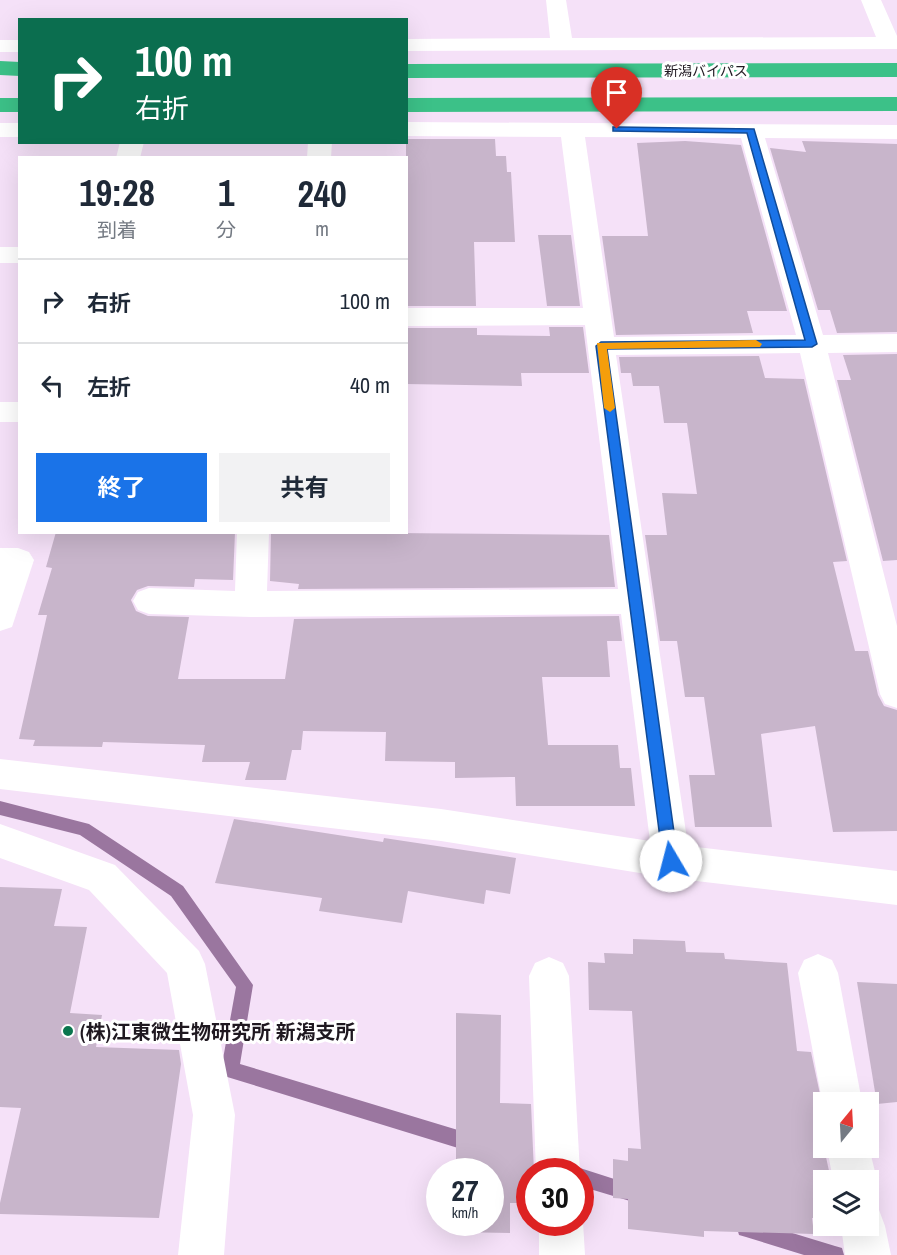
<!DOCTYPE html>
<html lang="ja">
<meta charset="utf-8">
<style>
:root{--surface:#fff;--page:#f2f2f3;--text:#1f2937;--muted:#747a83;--line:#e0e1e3;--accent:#1a73e8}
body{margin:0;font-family:"Archivo Narrow","Noto Sans JP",sans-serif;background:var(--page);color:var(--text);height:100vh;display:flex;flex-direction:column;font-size:22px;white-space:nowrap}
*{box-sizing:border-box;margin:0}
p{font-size:20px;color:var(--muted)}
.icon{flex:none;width:33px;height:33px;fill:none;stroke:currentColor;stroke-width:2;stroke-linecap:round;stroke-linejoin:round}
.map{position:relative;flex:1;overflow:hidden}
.panel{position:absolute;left:18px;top:156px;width:390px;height:378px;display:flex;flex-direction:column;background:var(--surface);border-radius:0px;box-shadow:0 6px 24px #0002}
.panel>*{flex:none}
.guide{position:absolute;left:18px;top:18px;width:390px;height:126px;border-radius:0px;box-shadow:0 6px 24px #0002;background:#0b6e4f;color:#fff;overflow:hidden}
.needle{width:39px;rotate:18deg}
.controls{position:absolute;left:813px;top:1092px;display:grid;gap:12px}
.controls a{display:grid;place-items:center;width:66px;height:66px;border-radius:0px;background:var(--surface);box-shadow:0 6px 24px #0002;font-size:30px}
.speed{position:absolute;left:426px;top:1158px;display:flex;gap:12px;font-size:30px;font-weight:700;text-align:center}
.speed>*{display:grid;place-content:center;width:78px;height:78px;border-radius:50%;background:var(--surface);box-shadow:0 6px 24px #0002;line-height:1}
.speed small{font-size:15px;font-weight:400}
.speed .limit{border:9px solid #d22;background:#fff;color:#111}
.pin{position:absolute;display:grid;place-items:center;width:51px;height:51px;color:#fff;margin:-62px -26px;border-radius:50% 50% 50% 0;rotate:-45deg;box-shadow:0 0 6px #0007}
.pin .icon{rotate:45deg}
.me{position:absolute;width:66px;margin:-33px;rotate:352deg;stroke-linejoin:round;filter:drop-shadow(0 0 4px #0008)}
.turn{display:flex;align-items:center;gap:21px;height:126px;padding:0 18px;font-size:27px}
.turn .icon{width:78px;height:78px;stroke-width:2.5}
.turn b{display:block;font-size:42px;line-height:51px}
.eta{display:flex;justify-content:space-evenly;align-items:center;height:102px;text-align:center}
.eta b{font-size:36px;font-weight:700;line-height:42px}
.primary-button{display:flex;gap:12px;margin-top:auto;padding:12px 18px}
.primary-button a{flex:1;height:69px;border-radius:0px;background:var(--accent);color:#fff;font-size:24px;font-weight:700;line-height:69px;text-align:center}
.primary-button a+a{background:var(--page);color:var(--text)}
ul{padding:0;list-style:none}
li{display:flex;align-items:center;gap:18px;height:84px;padding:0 18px;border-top:2px solid var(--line)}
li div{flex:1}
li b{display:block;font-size:22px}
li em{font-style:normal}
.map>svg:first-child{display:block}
</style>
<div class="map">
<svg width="897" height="1255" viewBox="0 0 897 1255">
<rect width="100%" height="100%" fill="#f5e1f8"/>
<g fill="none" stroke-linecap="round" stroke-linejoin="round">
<g fill="#9a769f" fill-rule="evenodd">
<path d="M 0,801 L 89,824 L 183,886 L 253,985 L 240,1064 L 471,1134 L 477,1137 L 480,1143 L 477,1149 L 471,1152 L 224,1076 L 221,1070 L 236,987 L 171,896 L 80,835 L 0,815 Z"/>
<path d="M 580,1168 L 636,1186 L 639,1192 L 636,1198 L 630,1201 L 580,1186 L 580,1172 L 573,1172 Z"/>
<path d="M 746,1219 L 835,1246 L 842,1248 L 844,1255 L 804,1255 L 746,1237 L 739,1235 L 737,1228 L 739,1221 Z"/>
</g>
</g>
<g fill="#c8b5cb">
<path d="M 406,139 L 495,139 L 496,156 L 506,156 L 507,172 L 511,172 L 515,242 L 474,242 L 476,306 L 406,306 Z"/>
<path d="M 685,141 L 741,145 L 787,311 L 747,311 L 753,333 L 616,335 L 602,236 L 648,236 L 637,143 Z"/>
<path d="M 802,141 L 897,144 L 897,332 L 837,333 L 830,310 L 818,310 L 770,148 L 806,152 Z"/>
<path d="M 538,235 L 571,235 L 580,306 L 547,306 Z"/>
<path d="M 549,327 L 583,327 L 589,373 L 521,373 L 522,386 L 406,384 L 406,328 L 477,328 L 477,335 L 550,336 Z"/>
<path d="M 897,354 L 897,560 L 883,561 L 837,380 L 851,380 L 843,355 Z"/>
<path d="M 759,356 L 765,378 L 804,379 L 847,561 L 833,562 L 855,651 L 868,651 L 878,695 L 884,706 L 897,710 L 897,831 L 833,832 L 815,726 L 761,734 L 772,827 L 695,827 L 689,775 L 715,775 L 704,697 L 685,697 L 677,641 L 660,641 L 645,535 L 667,535 L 662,493 L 697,494 L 687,423 L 664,423 L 659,386 L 633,386 L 631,373 L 621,373 L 619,357 Z"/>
<path d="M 56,532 L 235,532 L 233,580 L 195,579 L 194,587 L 148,586 L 137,590 L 131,600 L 136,611 L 148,616 L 189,617 L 178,679 L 285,679 L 294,619 L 619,616 L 622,641 L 607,641 L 610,677 L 542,677 L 548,745 L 618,745 L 620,768 L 631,768 L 635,806 L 516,806 L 515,777 L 455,778 L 455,762 L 385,761 L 386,732 L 303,731 L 301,750 L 292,750 L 286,780 L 245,780 L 250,762 L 202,762 L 205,745 L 103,742 L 102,747 L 33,746 L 35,740 L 19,739 L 47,615 L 38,615 L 52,568 L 46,567 Z"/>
<path d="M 271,532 L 609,535 L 615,587 L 298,589 L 299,584 L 270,581 Z"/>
<path d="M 234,819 L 383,842 L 384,838 L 516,858 L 510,894 L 486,890 L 484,904 L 408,891 L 402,923 L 319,911 L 322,898 L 215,883 Z"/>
<path d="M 0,887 L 62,889 L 54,926 L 87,927 L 70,1013 L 102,1015 L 96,1047 L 179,1050 L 181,1064 L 159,1218 L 0,1214 L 0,1203 L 21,1108 L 0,1107 Z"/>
<path d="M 633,939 L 685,941 L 686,952 L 724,953 L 725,959 L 787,963 L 797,1051 L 811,1052 L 824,1113 L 824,1148 L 831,1180 L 824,1180 L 824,1219 L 812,1218 L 814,1234 L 704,1231 L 704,1237 L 628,1229 L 628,1199 L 613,1198 L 613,1159 L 628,1161 L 628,1148 L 641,1149 L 632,1011 L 589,1010 L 588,962 L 605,963 L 604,953 L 633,954 Z"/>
<path d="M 857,982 L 897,984 L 897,1102 L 877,1104 Z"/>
<path d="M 456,1013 L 501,1015 L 500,1103 L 531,1104 L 534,1172 L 530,1172 L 530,1203 L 510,1203 L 510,1233 L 455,1232 L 455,1222 L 490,1222 L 490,1172 L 456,1172 Z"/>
</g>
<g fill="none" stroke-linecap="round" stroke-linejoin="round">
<g fill="#fff" fill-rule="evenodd">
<path d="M 546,0 L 566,0 L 572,38 L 876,37 L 861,0 L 881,0 L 897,36 L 897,49 L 406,51 L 406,39 L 550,38 Z"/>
<rect x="0" y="40" width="20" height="12"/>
<path d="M 406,122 L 897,125 L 897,139 L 765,138 L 823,335 L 897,334 L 897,352 L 828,353 L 897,626 L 897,708 L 885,704 L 880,694 L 800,353 L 616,355 L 688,846 L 897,871 L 897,905 L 671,878 L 441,841 L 0,789 L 0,759 L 441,809 L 650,841 L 621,614 L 251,617 L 149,614 L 138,610 L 133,601 L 138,592 L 149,588 L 235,591 L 237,532 L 269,532 L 267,591 L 618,589 L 585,325 L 406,326 L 406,308 L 583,308 L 561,137 L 406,136 ZM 585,137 L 741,138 L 796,335 L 614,337 Z"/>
<rect x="0" y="123" width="20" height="14"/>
<path d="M 120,142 L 144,142 L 140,158 L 116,158 Z"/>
<path d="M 308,142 L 332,142 L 331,158 L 307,158 Z"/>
<rect x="0" y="247" width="20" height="16"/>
<rect x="0" y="402" width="20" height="20"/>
<path d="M 0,548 L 18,548 L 29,552 L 34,560 L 12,627 L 0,631 Z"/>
<path d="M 0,824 L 115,865 L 199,951 L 205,964 L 235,1115 L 224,1255 L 178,1255 L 193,1115 L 167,973 L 89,890 L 0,858 Z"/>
<path d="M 818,954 L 832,960 L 838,973 L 862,1102 L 824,1102 L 824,1111 L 798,973 L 804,960 Z"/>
<path d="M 549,957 L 563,963 L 569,976 L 580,1172 L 536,1172 L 529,976 L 535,963 Z"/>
<path d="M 868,1143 L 877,1180 L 868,1196 L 868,1180 L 833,1180 L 827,1148 L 868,1148 Z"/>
<path d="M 868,1206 L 879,1210 L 885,1226 L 891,1255 L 845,1255 L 841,1226 L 868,1226 Z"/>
<path d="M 580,1215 L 583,1222 L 585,1255 L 539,1255 L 539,1222 L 580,1222 Z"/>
</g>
<g fill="#3cc188" fill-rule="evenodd">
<path d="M 0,61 L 20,62 L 20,76 L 0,75 Z"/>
<path d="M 897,63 L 897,77 L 406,78 L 406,64 Z"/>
<path d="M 897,97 L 897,111 L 406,112 L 406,98 Z"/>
<rect x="0" y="98" width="20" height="14"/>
</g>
</g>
<path fill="#1a73e8" stroke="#114b97" stroke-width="1.5" d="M 617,127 L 754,129 L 817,344 L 812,347 L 607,349 L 678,861 L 676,866 L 671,868 L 665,866 L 663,861 L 596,346 L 601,342 L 805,340 L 747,133 L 613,131 L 613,127 Z"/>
<path fill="#f59e0b" d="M 756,340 L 762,344 L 760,347 L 607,349 L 615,408 L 610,412 L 604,408 L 597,343 Z"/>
<circle fill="#0a754e" stroke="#fff" stroke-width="2" cx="68" cy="1031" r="6"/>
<g text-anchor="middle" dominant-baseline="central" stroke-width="6" stroke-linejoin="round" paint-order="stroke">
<g font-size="14" fill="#1f1820" stroke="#fff">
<text x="706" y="71">新潟バイパス</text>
</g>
<g font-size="20" font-weight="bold" fill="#1f1820" stroke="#fff" text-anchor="start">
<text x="80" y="1031">(株)江東微生物研究所 新潟支所</text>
</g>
</g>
</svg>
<div class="controls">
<a><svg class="needle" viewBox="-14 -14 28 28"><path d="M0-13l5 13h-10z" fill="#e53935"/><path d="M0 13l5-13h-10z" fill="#747a83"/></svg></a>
<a><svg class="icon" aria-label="layers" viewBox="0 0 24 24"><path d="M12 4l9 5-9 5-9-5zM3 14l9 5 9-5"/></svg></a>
</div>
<div class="speed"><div>27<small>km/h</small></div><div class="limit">30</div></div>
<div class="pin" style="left:617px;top:129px;background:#d93025"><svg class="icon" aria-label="arrive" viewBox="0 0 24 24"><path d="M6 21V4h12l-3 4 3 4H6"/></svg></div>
<svg class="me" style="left:671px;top:861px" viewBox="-20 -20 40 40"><circle r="19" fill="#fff"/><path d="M0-13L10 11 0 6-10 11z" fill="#1a73e8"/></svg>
<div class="guide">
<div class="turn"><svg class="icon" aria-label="right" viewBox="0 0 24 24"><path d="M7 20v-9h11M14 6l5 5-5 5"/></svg><div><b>100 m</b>右折</div></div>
</div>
<section class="panel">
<div class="eta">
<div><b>19:28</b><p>到着</p></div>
<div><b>1</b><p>分</p></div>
<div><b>240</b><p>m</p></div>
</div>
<ul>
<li><svg class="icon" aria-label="right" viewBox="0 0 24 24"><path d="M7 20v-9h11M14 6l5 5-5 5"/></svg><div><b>右折</b></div><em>100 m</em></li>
<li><svg class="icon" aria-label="left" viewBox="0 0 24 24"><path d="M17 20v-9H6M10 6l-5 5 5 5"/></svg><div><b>左折</b></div><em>40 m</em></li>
</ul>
<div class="primary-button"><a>終了</a><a>共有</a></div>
</section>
</div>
